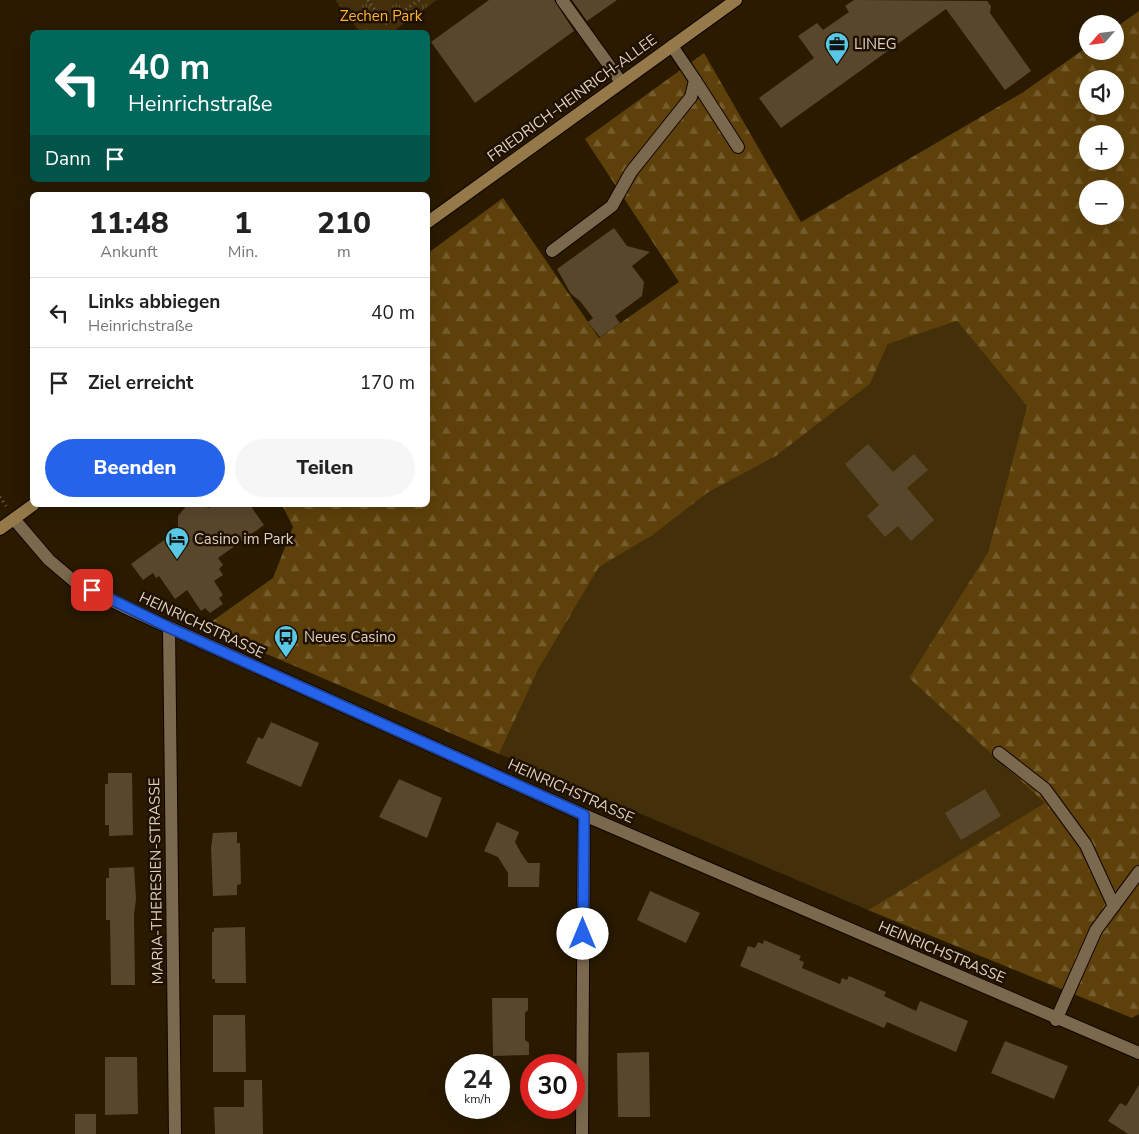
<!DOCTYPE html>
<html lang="de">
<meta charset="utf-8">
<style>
:root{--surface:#fff;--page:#f6f6f6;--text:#222;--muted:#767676;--line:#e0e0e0;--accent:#2563eb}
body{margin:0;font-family:"Nunito Sans",sans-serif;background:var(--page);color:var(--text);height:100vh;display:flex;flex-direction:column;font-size:19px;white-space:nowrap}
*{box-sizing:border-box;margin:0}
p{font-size:16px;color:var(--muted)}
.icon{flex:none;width:28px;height:28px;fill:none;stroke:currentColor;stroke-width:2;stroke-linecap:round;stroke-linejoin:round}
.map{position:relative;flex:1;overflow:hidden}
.panel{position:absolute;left:30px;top:192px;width:400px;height:315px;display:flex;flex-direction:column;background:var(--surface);border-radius:8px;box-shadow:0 5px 20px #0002}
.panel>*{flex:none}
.hud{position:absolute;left:30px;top:30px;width:400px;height:152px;border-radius:8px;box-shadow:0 5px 20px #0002;background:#00695c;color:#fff;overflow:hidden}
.needle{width:32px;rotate:242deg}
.buttons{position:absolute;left:1079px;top:15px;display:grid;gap:10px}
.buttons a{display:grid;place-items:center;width:45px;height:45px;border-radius:50%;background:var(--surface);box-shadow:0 5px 20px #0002;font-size:25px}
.speed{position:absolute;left:445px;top:1054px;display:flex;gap:10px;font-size:25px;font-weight:700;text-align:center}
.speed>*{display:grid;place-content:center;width:65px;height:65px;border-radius:50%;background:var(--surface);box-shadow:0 5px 20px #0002;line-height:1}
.speed small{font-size:12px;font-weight:400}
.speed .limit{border:8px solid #d22;background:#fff;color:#111}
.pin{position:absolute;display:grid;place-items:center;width:42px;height:42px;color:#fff;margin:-21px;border-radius:10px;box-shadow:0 2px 8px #0006}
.me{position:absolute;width:55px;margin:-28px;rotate:0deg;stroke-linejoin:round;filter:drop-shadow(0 0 4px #0008)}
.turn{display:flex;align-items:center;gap:18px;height:105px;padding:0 15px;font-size:22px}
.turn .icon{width:65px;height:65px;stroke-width:2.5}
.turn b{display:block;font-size:35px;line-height:42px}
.then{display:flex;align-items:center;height:48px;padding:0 15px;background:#0003;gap:10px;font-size:19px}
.eta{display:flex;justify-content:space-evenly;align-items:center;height:85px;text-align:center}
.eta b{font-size:30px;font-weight:800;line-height:35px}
.primary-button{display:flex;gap:10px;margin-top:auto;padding:10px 15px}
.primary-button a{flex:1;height:58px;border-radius:30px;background:var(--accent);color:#fff;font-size:20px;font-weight:800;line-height:58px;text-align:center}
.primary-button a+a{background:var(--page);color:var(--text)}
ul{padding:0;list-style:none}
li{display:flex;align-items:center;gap:15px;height:70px;padding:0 15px;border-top:1px solid var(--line)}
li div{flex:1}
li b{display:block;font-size:19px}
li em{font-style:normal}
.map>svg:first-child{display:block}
</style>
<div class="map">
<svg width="1139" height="1134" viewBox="0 0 1139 1134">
<defs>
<pattern id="forest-firs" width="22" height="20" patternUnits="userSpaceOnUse" patternTransform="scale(1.25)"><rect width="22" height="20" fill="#5e410a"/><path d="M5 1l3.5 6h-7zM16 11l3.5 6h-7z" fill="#745c2c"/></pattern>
<pattern id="park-tufts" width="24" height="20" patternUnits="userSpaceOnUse" patternTransform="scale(1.25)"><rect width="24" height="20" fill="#432f09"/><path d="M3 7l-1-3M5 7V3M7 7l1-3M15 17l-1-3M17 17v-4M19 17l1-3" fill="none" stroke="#5e4c2b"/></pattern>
</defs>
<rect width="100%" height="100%" fill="#291a00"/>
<path fill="#432f09" d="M 957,321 L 1027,406 L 988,552 L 909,678 L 1046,803 L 868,910 L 499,754 L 538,670 L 599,567 L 653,535 L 707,493 L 776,456 L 870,384 L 888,344 Z"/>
<path fill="url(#forest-firs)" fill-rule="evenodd" d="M 1139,11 L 1139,1014 L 1132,1018 L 868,910 L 1045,803 L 909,678 L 988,552 L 1027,406 L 957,321 L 888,344 L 870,384 L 776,456 L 707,493 L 653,535 L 599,567 L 538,670 L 499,754 L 204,627 L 273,578 L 293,527 L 282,505 L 428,505 L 428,253 L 503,198 L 599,338 L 679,282 L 585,139 L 704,53 L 801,222 L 1022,93 L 1087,47 L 1088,51 L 1115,51 L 1115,28 ZM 1088,79 L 1115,79 L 1115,106 L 1088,106 ZM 1088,134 L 1115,134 L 1115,161 L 1088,161 ZM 1088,189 L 1115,189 L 1115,216 L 1088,216 Z"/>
<path fill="url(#park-tufts)" d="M 335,0 L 437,0 L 392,32 L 360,32 Z"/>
<g fill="#59472c">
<path d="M 489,0 L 554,0 L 574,31 L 475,103 L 431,42 Z"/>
<path d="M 572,0 L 617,0 L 587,21 Z"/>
<path d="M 854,0 L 987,1 L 991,6 L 990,13 L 1031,71 L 1005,90 L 946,9 L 781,128 L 759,98 L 814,58 L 798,36 L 817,23 L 823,30 L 849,12 L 845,6 Z"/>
<path d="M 614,228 L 627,246 L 650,252 L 632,266 L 644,282 L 642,296 L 615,316 L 620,323 L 600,337 L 588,322 L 593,318 L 580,301 L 571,294 L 557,269 Z"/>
<path d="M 868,444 L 893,472 L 914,454 L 928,470 L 907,488 L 934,520 L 911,541 L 898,526 L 885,537 L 867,516 L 879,505 L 845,464 Z"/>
<path d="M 187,505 L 201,505 L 209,508 L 213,505 L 250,505 L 264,525 L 218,558 L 223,565 L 219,569 L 223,575 L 214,581 L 223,595 L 219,598 L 223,604 L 210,613 L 205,608 L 201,611 L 187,590 L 175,599 L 159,576 L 156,578 L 153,573 L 143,580 L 131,564 L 178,530 L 178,516 Z"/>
<path d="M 271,722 L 319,743 L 301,787 L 246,763 L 258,737 L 263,739 Z"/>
<path d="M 108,773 L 132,773 L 133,835 L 109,836 L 109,825 L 105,825 L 105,784 L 108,784 Z"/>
<path d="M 399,779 L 442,798 L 427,838 L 379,817 Z"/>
<path d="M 985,789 L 1001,816 L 961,840 L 945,813 Z"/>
<path d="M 497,822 L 519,832 L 515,842 L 521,853 L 528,863 L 540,863 L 539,887 L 508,887 L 508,873 L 498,857 L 484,851 Z"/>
<path d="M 237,832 L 237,843 L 240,843 L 241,884 L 237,885 L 237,895 L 213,896 L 211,848 L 213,833 Z"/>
<path d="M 134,867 L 136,899 L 134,915 L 135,985 L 111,985 L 110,920 L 106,920 L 106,878 L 109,878 L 109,868 Z"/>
<path d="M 650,891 L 700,913 L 686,943 L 637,920 Z"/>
<path d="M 245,927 L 246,983 L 215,983 L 215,979 L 212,979 L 212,932 L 214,932 L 214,928 Z"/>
<path d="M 764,940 L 801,956 L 799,960 L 804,962 L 802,968 L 840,984 L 842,978 L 847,980 L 849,976 L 886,992 L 884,996 L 916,1011 L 920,1001 L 968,1021 L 956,1052 L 887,1022 L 884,1028 L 740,966 L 748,946 L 755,948 L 758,942 L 763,944 Z"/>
<path d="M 492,998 L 528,998 L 528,1010 L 525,1013 L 525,1040 L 529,1043 L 529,1055 L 493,1056 Z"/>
<path d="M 213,1015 L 245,1015 L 246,1072 L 213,1072 Z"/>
<path d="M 1005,1041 L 1068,1066 L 1054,1099 L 991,1073 Z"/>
<path d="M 649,1052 L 650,1117 L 618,1117 L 617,1053 Z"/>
<path d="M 105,1057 L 137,1057 L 138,1114 L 105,1115 Z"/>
<path d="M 244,1080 L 262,1080 L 263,1134 L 215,1134 L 214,1107 L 244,1107 Z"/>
<path d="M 1139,1085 L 1139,1134 L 1128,1134 L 1108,1121 L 1120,1103 L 1126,1106 Z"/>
<rect x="75" y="1114" width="21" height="20"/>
</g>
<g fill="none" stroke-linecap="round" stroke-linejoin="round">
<g stroke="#110400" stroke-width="14">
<g id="lane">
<path d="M 562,0 L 621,82"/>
<path d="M 695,80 L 738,147"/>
<path d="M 552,251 L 612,206 L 631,172 L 691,97 L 695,80 L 672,46"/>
<path d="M 999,753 L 1045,789 L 1086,845 L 1114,906"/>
<path d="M 1056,1020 L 1096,930 L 1139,872"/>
</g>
</g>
<g stroke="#110400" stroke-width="14">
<g id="street">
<path d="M 14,519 L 49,560 L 75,582 L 124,607 L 584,815 L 1139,1053"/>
<path d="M 169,628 L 175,1134"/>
<path d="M 582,1134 L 584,815"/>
</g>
</g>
<g stroke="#110400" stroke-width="14">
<g id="secondary">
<path d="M 428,222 L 736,0"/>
<path d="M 0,529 L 33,505"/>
</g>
</g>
<g stroke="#7c6f59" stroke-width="3" stroke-dasharray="1 4" stroke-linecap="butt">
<path d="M 368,0 L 385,24 L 419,0"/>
<path d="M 0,497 L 6,506"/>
</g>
<use href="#lane" stroke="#7b694d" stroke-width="12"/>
<use href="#street" stroke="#7b694d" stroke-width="12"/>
<use href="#secondary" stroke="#957949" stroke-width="12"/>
</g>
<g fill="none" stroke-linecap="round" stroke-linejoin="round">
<g stroke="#184099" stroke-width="12">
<path id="route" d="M 92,590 L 170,628 L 584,815 L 583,934"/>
</g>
<use href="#route" stroke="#2563eb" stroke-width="9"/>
</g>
<defs>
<g id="office-pin" transform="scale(1.25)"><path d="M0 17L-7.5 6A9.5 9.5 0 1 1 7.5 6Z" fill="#59c8e5" stroke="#1f1000"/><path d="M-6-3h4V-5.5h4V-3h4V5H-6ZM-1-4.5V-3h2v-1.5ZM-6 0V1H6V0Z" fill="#111"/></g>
<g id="hotel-pin" transform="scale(1.25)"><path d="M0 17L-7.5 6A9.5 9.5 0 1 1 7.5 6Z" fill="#59c8e5" stroke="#1f1000"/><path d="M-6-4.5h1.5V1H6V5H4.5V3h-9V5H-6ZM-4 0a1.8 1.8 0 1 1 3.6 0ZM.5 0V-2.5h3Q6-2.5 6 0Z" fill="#111"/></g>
<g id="bus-pin" transform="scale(1.25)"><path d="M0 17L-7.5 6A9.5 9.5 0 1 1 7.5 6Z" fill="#59c8e5" stroke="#1f1000"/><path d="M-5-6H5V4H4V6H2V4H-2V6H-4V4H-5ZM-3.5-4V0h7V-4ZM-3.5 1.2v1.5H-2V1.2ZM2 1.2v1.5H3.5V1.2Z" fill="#111"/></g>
</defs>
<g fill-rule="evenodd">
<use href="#office-pin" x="837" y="44"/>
<use href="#hotel-pin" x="177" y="539"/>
<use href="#bus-pin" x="286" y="637"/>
</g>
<g text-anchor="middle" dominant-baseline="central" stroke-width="5" stroke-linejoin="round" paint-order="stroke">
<g font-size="15" fill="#fbb42b" stroke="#1f1000">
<text x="381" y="16">Zechen Park</text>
</g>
<g font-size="15" fill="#dcd2c2" stroke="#1f1000" text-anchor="start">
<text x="854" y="44">LINEG</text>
<text x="194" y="539">Casino im Park</text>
<text x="304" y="637">Neues Casino</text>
</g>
<g font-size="15" fill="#dcd2c2" stroke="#1f1000">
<text transform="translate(572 98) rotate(-36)">FRIEDRICH-HEINRICH-ALLEE</text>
<text transform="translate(202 625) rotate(25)">HEINRICHSTRASSE</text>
<text transform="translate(571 791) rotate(24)">HEINRICHSTRASSE</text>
<text transform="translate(156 881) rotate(-91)">MARIA-THERESIEN-STRASSE</text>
<text transform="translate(942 952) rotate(23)">HEINRICHSTRASSE</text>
</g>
</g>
</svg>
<div class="buttons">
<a><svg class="needle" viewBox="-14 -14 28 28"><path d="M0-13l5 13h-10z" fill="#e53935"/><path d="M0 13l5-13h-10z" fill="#767676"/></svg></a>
<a><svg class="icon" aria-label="sound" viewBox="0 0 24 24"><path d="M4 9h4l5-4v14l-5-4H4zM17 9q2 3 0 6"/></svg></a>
<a>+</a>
<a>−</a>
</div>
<div class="speed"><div>24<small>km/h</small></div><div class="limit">30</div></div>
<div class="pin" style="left:92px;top:590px;background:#d93025"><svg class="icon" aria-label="arrive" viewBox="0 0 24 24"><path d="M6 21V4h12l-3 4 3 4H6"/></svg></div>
<svg class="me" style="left:583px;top:934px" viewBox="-20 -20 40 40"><circle r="19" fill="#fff"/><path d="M0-13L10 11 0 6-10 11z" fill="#2563eb"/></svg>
<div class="hud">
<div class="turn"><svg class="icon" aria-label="left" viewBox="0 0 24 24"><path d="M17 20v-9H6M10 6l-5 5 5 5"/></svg><div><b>40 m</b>Heinrichstraße</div></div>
<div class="then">Dann<svg class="icon" aria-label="arrive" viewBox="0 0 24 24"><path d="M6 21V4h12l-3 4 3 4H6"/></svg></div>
</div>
<section class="panel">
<div class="eta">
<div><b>11:48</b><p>Ankunft</p></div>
<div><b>1</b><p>Min.</p></div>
<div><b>210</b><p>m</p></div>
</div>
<ul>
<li><svg class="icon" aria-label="left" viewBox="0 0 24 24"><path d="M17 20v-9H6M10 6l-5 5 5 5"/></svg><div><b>Links abbiegen</b><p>Heinrichstraße</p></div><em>40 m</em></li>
<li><svg class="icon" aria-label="arrive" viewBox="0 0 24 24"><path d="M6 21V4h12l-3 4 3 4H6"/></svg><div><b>Ziel erreicht</b></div><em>170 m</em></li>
</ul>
<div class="primary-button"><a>Beenden</a><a>Teilen</a></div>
</section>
</div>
